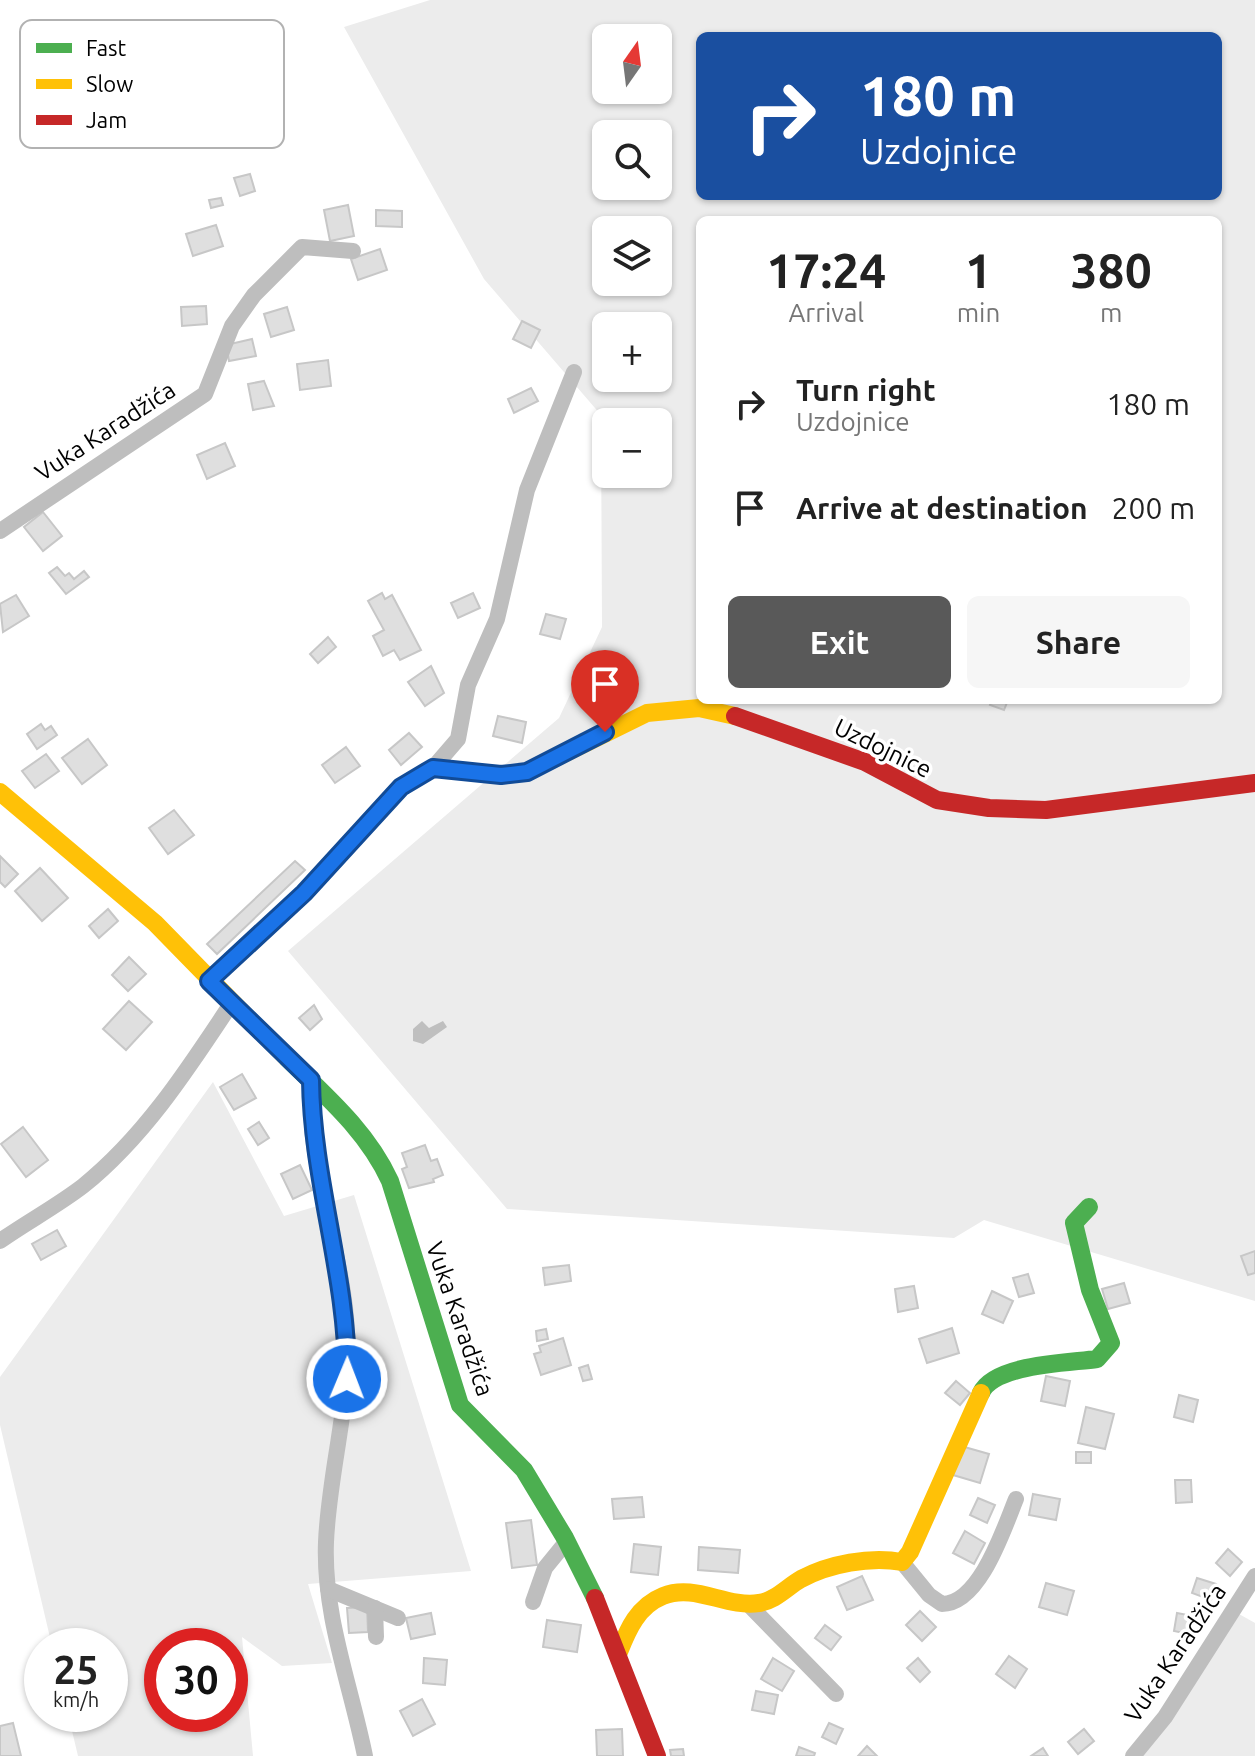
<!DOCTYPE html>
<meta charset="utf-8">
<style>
:root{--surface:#fff;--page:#f6f6f6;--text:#222;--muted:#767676;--accent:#595959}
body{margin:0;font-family:Ubuntu,sans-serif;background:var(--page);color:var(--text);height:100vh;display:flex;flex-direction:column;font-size:30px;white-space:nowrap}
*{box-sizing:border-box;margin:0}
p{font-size:26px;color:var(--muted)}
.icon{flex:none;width:44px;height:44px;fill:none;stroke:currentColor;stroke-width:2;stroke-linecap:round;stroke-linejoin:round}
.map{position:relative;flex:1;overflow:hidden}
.panel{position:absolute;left:696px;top:216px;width:526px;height:488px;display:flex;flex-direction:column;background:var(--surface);border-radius:12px;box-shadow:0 2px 6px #0004}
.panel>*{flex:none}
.hud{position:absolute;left:696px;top:32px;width:526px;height:168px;border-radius:12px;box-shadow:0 2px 6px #0004;background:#1a4fa0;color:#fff;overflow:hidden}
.needle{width:52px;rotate:14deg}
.buttons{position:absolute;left:592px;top:24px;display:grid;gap:16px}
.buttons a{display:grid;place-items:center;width:80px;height:80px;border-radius:12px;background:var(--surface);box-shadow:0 2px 6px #0004;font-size:40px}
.speed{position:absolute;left:24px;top:1628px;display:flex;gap:16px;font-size:40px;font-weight:700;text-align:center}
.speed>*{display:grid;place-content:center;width:104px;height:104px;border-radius:50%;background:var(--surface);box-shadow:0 2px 6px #0004;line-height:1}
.speed small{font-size:20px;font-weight:400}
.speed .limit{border:12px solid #d22;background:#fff;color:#111}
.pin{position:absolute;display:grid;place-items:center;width:68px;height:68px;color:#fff;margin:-82px -34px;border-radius:50% 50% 50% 0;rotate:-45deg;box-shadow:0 0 8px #0007}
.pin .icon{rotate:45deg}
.me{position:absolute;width:88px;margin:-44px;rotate:1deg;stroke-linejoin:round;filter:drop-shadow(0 0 6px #0008)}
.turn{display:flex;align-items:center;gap:28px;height:168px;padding:0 32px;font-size:36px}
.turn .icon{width:104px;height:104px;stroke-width:2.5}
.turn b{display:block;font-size:56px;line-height:68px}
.eta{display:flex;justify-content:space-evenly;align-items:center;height:136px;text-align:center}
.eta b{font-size:48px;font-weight:600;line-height:56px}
.action{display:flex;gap:16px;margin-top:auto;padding:16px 32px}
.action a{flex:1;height:92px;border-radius:12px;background:var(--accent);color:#fff;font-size:32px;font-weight:600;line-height:92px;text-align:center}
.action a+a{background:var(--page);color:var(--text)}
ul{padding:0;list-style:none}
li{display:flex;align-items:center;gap:24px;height:104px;padding:0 32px}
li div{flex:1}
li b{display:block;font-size:30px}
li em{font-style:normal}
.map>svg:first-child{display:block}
</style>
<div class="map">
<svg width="1255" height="1756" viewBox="0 0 1255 1756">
<rect width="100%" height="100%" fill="#fff"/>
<g fill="#ececec" fill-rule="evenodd">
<path d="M 430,0 L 1255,0 L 1255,1301 L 984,1220 L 954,1238 L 507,1209 L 288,951 L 559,718 L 602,627 L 601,415 L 484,279 L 344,27 ZM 700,36 L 1218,36 L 1218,196 L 700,196 ZM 606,38 L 658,38 L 658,90 L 606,90 ZM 606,134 L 658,134 L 658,186 L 606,186 ZM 700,220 L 1218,220 L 1218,700 L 700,700 ZM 606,230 L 658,230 L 658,282 L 606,282 ZM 606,326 L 658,326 L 658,378 L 606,378 ZM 606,422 L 658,422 L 658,474 L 606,474 Z"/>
<path d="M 213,1082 L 284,1216 L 354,1195 L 471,1571 L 308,1584 L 332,1663 L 282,1666 L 242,1637 L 253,1756 L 78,1756 L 68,1714 L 110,1714 L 110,1646 L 52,1646 L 0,1425 L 0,1377 ZM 162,1646 L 230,1646 L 230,1714 L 162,1714 Z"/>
<path d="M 1239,1614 L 1255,1623 L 1255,1756 L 1142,1756 Z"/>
</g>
<path fill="#bfbfbf" d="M 422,1021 L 429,1028 L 443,1021 L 447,1027 L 423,1044 L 413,1041 L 413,1029 Z"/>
<g fill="#dfdfdf" stroke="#c7c7c7" stroke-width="2">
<path d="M 250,174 L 255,191 L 240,196 L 234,178 Z"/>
<path d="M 221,198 L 223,205 L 211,208 L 209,200 Z"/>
<path d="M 348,205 L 354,236 L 330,241 L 324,210 Z"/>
<path d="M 376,210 L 402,211 L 402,227 L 376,226 Z"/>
<path d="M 216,225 L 223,246 L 193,256 L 186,234 Z"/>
<path d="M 380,249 L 387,270 L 358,280 L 351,259 Z"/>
<path d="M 206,306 L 207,324 L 182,326 L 181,307 Z"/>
<path d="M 287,307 L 294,330 L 271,337 L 264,314 Z"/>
<path d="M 522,321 L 540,330 L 531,348 L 513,339 Z"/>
<path d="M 252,339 L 256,356 L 229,361 L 226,345 Z"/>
<path d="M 328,360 L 331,386 L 300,390 L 297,364 Z"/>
<path d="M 264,381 L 274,406 L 253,410 L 248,384 Z"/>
<path d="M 531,388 L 538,401 L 514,413 L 508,399 Z"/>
<path d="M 225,443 L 235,466 L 207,479 L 197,455 Z"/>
<path d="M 43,512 L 62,536 L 43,551 L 24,527 Z"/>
<path d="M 57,567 L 65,576 L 69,573 L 74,579 L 84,571 L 89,577 L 66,594 L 49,573 Z"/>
<path d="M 382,593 L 385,599 L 392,595 L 421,650 L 400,660 L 394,650 L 383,656 L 373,636 L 384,630 L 368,601 Z"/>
<path d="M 473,593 L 480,608 L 458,618 L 451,603 Z"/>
<path d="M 16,595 L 29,616 L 3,632 L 0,604 Z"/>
<path d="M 546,614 L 566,619 L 560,639 L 540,634 Z"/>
<path d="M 328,637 L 336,647 L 318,663 L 310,654 Z"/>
<path d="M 431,666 L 444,693 L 425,706 L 408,682 Z"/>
<path d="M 992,700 L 1008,700 L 1004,710 L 990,705 Z"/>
<path d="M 498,716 L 526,722 L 522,743 L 493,736 Z"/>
<path d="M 41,724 L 45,730 L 51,726 L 57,735 L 37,749 L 27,734 Z"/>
<path d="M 409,733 L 422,747 L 401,765 L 389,750 Z"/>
<path d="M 88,739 L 107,765 L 82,784 L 62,758 Z"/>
<path d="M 346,747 L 360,766 L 335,783 L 322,765 Z"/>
<path d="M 46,754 L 59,771 L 35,788 L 22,771 Z"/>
<path d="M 174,810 L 194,835 L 168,854 L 149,828 Z"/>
<path d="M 0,856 L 18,874 L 5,887 L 0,882 Z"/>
<path d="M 295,861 L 305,870 L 217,954 L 207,944 Z"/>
<path d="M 40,868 L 68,898 L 42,921 L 15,891 Z"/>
<path d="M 108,909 L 118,921 L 99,938 L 89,926 Z"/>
<path d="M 129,957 L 146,974 L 128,991 L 112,975 Z"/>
<path d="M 129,1001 L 152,1022 L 126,1050 L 103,1029 Z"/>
<path d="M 314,1005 L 322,1019 L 310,1030 L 299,1018 Z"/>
<path d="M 242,1074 L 256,1098 L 234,1110 L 220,1087 Z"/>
<path d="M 259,1122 L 269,1138 L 258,1145 L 248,1129 Z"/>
<path d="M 23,1127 L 48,1160 L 26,1177 L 1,1144 Z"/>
<path d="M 425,1145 L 431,1161 L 437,1159 L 443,1175 L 433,1179 L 434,1182 L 409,1188 L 402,1169 L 407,1167 L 402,1153 Z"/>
<path d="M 300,1165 L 312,1190 L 293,1199 L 281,1174 Z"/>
<path d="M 57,1230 L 66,1246 L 41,1260 L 32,1244 Z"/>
<path d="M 1255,1251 L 1255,1273 L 1248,1275 L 1241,1256 Z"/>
<path d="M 569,1265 L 571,1281 L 545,1285 L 543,1268 Z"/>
<path d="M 1028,1274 L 1034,1293 L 1019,1297 L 1013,1278 Z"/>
<path d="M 1124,1283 L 1130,1303 L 1108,1309 L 1102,1289 Z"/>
<path d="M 914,1286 L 918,1308 L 898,1312 L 895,1289 Z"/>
<path d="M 992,1291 L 1013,1301 L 1003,1323 L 982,1314 Z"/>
<path d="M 952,1328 L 959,1353 L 927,1363 L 919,1339 Z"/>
<path d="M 546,1329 L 548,1339 L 537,1341 L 536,1331 Z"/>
<path d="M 563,1338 L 571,1365 L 541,1375 L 534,1354 L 541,1352 L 539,1346 Z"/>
<path d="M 588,1365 L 592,1379 L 583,1381 L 579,1368 Z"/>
<path d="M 1046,1376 L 1070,1381 L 1065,1406 L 1041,1401 Z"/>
<path d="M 956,1381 L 970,1393 L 960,1405 L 945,1393 Z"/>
<path d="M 1179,1395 L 1198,1400 L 1193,1422 L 1174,1417 Z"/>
<path d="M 1086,1407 L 1114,1414 L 1105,1449 L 1078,1443 Z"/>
<path d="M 961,1446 L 989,1454 L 980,1483 L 953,1475 Z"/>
<rect x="1076" y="1452" width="15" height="11"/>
<path d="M 1175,1480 L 1191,1480 L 1192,1502 L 1176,1503 Z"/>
<path d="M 1033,1494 L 1060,1499 L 1056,1520 L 1029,1515 Z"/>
<path d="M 642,1497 L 644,1517 L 614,1519 L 612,1499 Z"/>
<path d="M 978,1498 L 995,1505 L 987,1523 L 970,1515 Z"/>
<path d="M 531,1520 L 537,1565 L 512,1568 L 506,1523 Z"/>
<path d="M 965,1531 L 985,1543 L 974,1564 L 953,1553 Z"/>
<path d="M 634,1544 L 661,1547 L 658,1575 L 631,1572 Z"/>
<path d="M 699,1547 L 740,1550 L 738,1573 L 698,1570 Z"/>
<path d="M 1228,1549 L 1242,1562 L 1230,1576 L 1216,1563 Z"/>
<path d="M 862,1576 L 873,1600 L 847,1610 L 837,1587 Z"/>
<path d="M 1197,1578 L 1216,1584 L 1211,1600 L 1192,1593 Z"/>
<path d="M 1046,1583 L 1074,1591 L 1067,1615 L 1039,1607 Z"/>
<path d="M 367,1607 L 368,1632 L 349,1633 L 347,1608 Z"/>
<path d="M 920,1611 L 936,1627 L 922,1641 L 906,1625 Z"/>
<path d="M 431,1613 L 435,1634 L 411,1639 L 406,1618 Z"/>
<path d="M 1177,1613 L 1198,1617 L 1194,1635 L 1174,1631 Z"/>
<path d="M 547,1620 L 581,1625 L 577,1652 L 543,1647 Z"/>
<path d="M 825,1625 L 841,1637 L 831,1650 L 815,1638 Z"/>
<path d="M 1009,1656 L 1027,1669 L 1015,1688 L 996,1674 Z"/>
<path d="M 424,1658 L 447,1660 L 445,1685 L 423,1683 Z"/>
<path d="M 773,1658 L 794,1671 L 782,1691 L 761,1679 Z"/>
<path d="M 918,1658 L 930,1672 L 920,1682 L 907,1668 Z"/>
<path d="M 756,1691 L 778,1695 L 774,1714 L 752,1710 Z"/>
<path d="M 422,1699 L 435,1724 L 413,1736 L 400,1711 Z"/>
<path d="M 13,1723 L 21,1756 L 0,1756 L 0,1726 Z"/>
<path d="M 829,1723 L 843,1729 L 836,1744 L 822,1737 Z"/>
<path d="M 622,1729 L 623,1756 L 597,1756 L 596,1730 Z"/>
<path d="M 1084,1729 L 1094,1741 L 1078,1754 L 1068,1742 Z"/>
<path d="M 867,1746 L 877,1756 L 858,1756 Z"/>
<path d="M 799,1747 L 815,1753 L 814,1756 L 796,1756 Z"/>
<path d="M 1043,1748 L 1048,1756 L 1031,1756 Z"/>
<path d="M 683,1749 L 684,1756 L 671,1756 L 670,1750 Z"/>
</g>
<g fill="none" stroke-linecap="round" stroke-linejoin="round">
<g stroke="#bebebe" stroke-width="16">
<path d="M 0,531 L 205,394 L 232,326 L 254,295 L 302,247 L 353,251"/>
<path d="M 433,768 L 458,739 L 468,685 L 497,619 L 527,490 L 574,372"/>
<path d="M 311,1080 C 311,1106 311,1132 316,1158 C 325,1216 344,1272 347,1331 C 351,1402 329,1471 326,1542 C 323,1615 351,1686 365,1756"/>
<path d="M 0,1241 C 27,1222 57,1206 83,1186 C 144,1137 188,1069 231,1004"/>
<path d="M 902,1562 L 929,1595 L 942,1604 C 980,1604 1004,1528 1016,1499"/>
<path d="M 328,1589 L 398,1618"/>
<path d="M 533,1602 L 545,1568 L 567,1541"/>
<path d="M 748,1604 L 836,1694"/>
<path d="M 375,1608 L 376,1637"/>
<path d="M 1133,1756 L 1165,1717 L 1255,1576"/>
</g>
<g stroke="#4caf50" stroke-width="18">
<path d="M 287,1058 C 326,1096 367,1131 390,1181 L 460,1405 L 524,1470 L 565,1538 L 595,1598"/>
<path d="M 981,1393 C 994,1364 1069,1363 1097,1359 L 1111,1343 L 1090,1290 L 1074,1223 L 1089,1207"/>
</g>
<g stroke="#ffc107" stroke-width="18">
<path d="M 0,792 L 155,923 L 287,1058"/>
<path d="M 209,981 L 304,893 L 401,787 L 433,768 L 501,775 L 527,772 L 647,713 L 699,708 L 735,716"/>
<path d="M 619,1652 C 628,1629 638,1606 663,1596 C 695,1583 726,1608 759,1603 C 775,1601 787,1587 801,1579 C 829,1564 870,1556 902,1562 L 910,1552 L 981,1393"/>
</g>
<g stroke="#c62828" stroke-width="18">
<path d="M 735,716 L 865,762 L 937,800 L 989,808 L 1046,810 L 1255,783"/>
<path d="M 595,1598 L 657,1756"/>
</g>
</g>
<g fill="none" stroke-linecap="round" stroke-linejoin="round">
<g stroke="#114b97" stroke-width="20">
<path id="route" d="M 347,1379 C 348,1277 312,1181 311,1080 L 209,981 L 304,893 L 401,787 L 433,768 L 501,775 L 527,772 L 605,732"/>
</g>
<use href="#route" stroke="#1a73e8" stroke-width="14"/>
</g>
<g text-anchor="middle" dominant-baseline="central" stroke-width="7" stroke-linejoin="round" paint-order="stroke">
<g font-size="24" fill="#000" stroke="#fff">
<text transform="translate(105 431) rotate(-33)">Vuka Karadžića</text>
<text transform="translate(883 748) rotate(26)">Uzdojnice</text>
<text transform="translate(460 1319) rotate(71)">Vuka Karadžića</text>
<text transform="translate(1175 1653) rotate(-56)">Vuka Karadžića</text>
</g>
</g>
<rect x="20" y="20" width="264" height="128" rx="12" fill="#fff" stroke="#b2b2b2" stroke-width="2"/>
<rect x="36" y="43" width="36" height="10" fill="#4caf50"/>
<rect x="36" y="79" width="36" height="10" fill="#ffc107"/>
<rect x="36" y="115" width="36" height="10" fill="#c62828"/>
<g font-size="22" fill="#000">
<text x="86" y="56">Fast</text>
<text x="86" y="92">Slow</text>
<text x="86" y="128">Jam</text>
</g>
</svg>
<div class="buttons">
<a><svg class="needle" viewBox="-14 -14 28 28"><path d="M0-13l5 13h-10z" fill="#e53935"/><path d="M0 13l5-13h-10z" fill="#767676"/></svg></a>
<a><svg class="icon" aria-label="search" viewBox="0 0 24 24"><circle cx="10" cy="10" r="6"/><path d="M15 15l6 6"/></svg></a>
<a><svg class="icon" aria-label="layers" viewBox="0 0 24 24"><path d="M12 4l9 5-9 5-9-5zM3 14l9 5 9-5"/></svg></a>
<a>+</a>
<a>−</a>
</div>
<div class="speed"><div>25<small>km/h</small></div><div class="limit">30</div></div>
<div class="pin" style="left:605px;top:732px;background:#d93025"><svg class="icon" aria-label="arrive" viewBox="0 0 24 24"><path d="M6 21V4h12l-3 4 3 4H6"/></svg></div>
<svg class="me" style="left:347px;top:1379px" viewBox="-20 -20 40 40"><circle r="17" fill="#1a73e8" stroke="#fff" stroke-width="3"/><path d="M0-11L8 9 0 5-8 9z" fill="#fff"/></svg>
<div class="hud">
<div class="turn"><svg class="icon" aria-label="right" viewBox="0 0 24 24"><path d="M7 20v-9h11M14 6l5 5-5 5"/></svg><div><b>180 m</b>Uzdojnice</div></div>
</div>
<section class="panel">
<div class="eta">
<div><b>17:24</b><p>Arrival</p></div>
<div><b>1</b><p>min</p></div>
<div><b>380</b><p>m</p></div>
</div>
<ul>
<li><svg class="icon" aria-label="right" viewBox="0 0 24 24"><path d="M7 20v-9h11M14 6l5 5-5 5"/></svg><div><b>Turn right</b><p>Uzdojnice</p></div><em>180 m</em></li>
<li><svg class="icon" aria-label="arrive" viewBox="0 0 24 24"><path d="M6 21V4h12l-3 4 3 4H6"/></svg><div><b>Arrive at destination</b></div><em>200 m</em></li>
</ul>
<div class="action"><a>Exit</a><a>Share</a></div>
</section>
</div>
